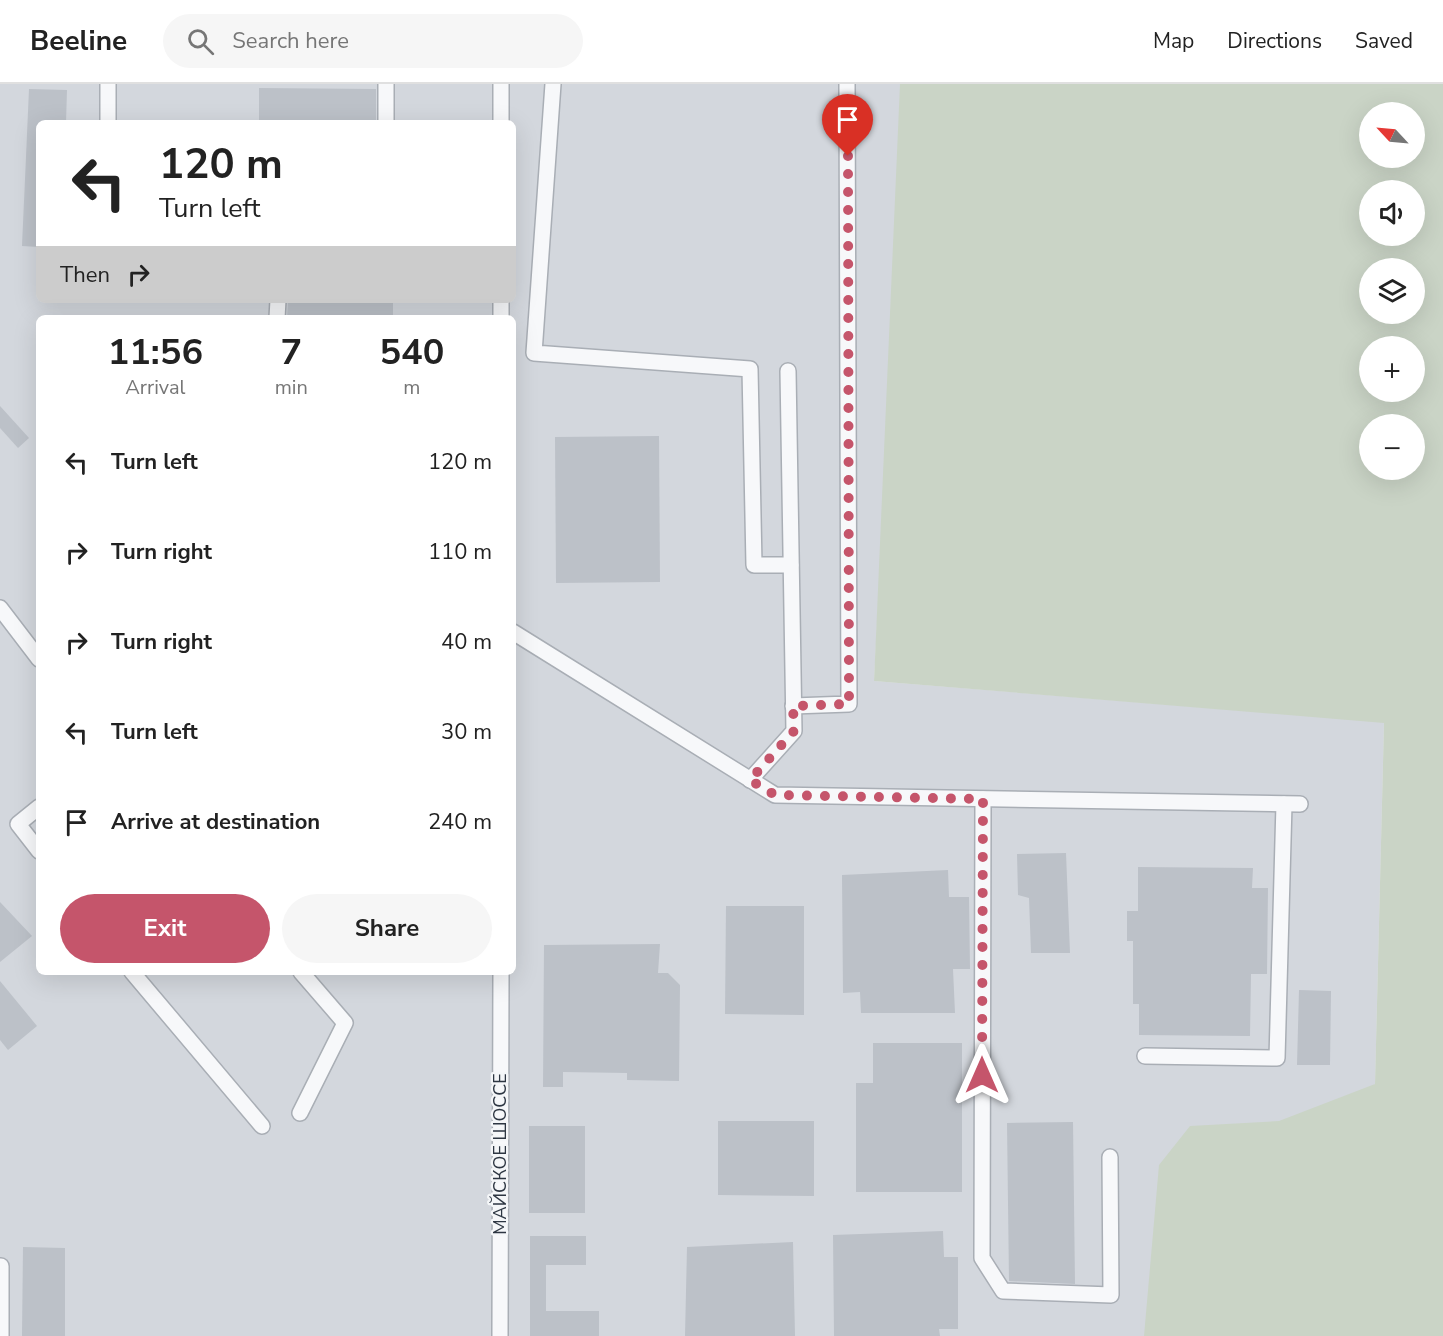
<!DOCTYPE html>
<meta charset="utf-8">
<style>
:root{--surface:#fff;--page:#f6f6f6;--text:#222;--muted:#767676;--line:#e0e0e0;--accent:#c5556b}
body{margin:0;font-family:"Nunito Sans",sans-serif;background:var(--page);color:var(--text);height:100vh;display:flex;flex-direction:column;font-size:22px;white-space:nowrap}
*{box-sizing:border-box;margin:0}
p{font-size:20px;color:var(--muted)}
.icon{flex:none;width:33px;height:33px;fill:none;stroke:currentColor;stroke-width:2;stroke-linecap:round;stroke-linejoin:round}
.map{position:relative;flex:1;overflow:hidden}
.details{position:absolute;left:36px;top:231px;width:480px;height:660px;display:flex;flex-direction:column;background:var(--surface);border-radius:9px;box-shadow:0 6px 24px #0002}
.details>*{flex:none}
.guide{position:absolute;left:36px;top:36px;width:480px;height:183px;border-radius:9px;box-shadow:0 6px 24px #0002;background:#fff;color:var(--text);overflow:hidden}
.needle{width:39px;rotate:296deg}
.controls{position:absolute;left:1359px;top:18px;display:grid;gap:12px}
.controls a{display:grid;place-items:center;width:66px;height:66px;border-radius:50%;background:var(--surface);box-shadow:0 6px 24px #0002;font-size:30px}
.pin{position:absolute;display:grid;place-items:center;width:51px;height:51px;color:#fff;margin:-62px -26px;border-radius:50% 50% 50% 0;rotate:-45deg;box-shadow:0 0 6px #0007}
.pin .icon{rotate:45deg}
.me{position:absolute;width:66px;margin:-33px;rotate:0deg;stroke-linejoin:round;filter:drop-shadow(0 0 4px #0008)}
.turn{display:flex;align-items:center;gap:21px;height:126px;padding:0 24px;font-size:27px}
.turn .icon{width:78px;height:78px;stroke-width:2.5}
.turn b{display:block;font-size:42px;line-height:51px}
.then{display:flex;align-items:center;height:57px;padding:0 24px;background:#0003;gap:12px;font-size:22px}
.eta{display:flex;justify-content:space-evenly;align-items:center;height:102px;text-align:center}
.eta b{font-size:36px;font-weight:700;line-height:42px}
.primary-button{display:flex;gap:12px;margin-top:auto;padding:12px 24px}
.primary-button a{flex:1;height:69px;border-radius:36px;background:var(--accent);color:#fff;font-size:24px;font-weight:700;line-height:69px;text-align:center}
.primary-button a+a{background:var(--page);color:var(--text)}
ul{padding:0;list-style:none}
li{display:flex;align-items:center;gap:18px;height:90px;padding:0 24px}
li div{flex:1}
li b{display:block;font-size:22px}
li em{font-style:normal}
header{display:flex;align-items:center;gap:36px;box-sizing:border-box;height:84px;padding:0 30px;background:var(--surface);border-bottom:2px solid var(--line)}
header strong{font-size:28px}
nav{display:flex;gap:33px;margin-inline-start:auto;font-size:21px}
.search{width:420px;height:54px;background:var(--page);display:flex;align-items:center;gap:15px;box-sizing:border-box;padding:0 21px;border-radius:33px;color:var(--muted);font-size:22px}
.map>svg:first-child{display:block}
</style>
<header>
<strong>Beeline</strong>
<div class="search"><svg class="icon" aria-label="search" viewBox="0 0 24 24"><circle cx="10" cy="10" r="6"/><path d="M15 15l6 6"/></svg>Search here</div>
<nav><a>Map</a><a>Directions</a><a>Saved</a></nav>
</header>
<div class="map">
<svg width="1443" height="1252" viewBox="0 0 1443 1252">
<rect width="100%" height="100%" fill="#e4e7eb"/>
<path fill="#d3d7dd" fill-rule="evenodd" d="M 0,0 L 905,0 L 874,597 L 1384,638 L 1375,1000 L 1196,1252 L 0,1252 ZM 39,39 L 513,39 L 513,216 L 39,216 ZM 39,234 L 513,234 L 513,888 L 39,888 Z"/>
<path fill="#cad4c6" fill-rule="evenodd" d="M 900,0 L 1443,0 L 1443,1252 L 1144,1252 L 1159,1081 L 1190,1042 L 1279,1037 L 1375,1000 L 1384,639 L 874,597 ZM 1370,28 L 1414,28 L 1414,74 L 1370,74 ZM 1370,106 L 1414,106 L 1414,152 L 1370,152 ZM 1370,184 L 1414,184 L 1414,230 L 1370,230 ZM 1370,262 L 1414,262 L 1414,308 L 1370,308 ZM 1370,340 L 1414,340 L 1414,386 L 1370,386 Z"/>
<g fill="#bcc1c8">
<path d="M 259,4 L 376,5 L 376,39 L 259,39 Z"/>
<path d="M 29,5 L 67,6 L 66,39 L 39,39 L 39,163 L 22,162 Z"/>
<path d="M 288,216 L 393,216 L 393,234 L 287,234 Z"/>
<path d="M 0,322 L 29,354 L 18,364 L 0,344 Z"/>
<path d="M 659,352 L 660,498 L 556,499 L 555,353 Z"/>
<path d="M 1066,769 L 1070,869 L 1031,869 L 1029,814 L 1018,811 L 1017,770 Z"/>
<path d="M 1138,783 L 1253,784 L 1252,804 L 1268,804 L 1267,890 L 1251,890 L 1250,952 L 1139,951 L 1139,920 L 1133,920 L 1133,857 L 1127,857 L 1127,827 L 1138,827 Z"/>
<path d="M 948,786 L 949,813 L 969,813 L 970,885 L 953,885 L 955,929 L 861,929 L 860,908 L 843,909 L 842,791 Z"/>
<path d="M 0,818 L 32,852 L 0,878 Z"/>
<path d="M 726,822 L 804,822 L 804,931 L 725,930 Z"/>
<path d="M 660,860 L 658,889 L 668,889 L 680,901 L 679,997 L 627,996 L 627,989 L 563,988 L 563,1003 L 543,1003 L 544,861 Z"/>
<path d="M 0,897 L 37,942 L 8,966 L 0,956 Z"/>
<path d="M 1299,906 L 1331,907 L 1330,981 L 1297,981 Z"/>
<path d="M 873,959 L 962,959 L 962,1108 L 856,1108 L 856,999 L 873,999 Z"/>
<path d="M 718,1037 L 814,1037 L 814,1112 L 718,1111 Z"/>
<path d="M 1073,1038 L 1075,1200 L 1009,1197 L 1007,1039 Z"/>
<rect x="529" y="1042" width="56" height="87"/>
<path d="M 943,1147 L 944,1173 L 958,1173 L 958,1245 L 939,1245 L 940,1252 L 834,1252 L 833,1151 Z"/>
<path d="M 530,1152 L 586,1152 L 586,1181 L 546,1181 L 546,1227 L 599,1227 L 599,1252 L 530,1252 Z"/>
<path d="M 793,1158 L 795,1252 L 685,1252 L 687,1163 Z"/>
<path d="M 23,1163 L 65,1164 L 65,1252 L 22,1252 Z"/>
</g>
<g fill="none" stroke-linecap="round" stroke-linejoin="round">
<g stroke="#a9aeb5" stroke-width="18">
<g id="minor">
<path d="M 108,0 L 108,39"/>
<path d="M 386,0 L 386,39"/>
<path d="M 553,0 L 534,269 L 750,285 L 754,481 L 791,481"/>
<path d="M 501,39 L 501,0"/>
<path d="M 277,234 L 278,216"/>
<path d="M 501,234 L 501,216"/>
<path d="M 0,524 L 39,575"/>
<path d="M 513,548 L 775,711 L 1300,720"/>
<path d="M 793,622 L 849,620 L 847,0"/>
<path d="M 750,696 L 794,647 L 788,287"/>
<path d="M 983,715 L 982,1174 L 1003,1207 L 1111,1211 L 1110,1073"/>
<path d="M 39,723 L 18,740 L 39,767"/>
<path d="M 132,888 L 262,1042"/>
<path d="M 1145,972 L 1277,974 L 1284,720"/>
<path d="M 300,1029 L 345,939 L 301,888"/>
<path d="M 1,1182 L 1,1252"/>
<path d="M 500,1252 L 501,888"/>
</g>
</g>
<use href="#minor" stroke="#f7f8fa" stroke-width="15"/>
</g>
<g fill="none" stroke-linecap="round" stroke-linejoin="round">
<path stroke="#c5556b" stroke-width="10" stroke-dasharray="0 18" d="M 848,72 L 849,620 L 793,622 L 794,647 L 750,696 L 775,711 L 983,715 L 982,991"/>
</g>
<g text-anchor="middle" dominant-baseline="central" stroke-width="4.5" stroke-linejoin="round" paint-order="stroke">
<g font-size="18" fill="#2d3642" stroke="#f4f6f8">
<text transform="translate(500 1070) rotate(-90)">МАЙСКОЕ ШОССЕ</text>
</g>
</g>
</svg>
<div class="controls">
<a><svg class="needle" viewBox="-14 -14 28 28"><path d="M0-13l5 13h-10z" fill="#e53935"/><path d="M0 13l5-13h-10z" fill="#767676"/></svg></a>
<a><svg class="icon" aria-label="sound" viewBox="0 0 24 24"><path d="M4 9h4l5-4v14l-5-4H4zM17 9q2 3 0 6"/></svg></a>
<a><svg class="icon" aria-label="layers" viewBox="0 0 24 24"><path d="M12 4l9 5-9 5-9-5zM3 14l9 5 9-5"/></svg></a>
<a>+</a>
<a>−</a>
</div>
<div class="pin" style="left:848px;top:72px;background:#d93025"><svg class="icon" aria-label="arrive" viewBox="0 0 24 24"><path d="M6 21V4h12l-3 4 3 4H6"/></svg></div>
<svg class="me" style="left:982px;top:991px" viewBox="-20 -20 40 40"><path d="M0-17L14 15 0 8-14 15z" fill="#c5556b" stroke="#fff" stroke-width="4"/></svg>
<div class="guide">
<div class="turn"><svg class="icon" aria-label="left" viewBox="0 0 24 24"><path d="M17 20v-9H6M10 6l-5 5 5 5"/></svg><div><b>120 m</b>Turn left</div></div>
<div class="then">Then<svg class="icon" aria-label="right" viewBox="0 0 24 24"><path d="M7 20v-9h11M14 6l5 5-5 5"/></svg></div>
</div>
<section class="details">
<div class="eta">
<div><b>11:56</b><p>Arrival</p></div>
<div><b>7</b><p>min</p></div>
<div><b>540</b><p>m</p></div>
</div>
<ul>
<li><svg class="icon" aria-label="left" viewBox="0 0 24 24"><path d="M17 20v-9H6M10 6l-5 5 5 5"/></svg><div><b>Turn left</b></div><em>120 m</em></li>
<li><svg class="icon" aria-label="right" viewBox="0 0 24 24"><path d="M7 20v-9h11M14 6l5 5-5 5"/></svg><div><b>Turn right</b></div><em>110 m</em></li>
<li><svg class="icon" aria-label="right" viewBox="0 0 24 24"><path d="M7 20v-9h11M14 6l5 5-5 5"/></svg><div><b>Turn right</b></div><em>40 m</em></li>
<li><svg class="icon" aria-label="left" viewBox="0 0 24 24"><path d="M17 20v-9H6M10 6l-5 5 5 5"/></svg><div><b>Turn left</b></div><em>30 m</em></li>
<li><svg class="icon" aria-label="arrive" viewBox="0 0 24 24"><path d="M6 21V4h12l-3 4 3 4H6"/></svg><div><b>Arrive at destination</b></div><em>240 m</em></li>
</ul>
<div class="primary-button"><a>Exit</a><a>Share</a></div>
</section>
</div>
